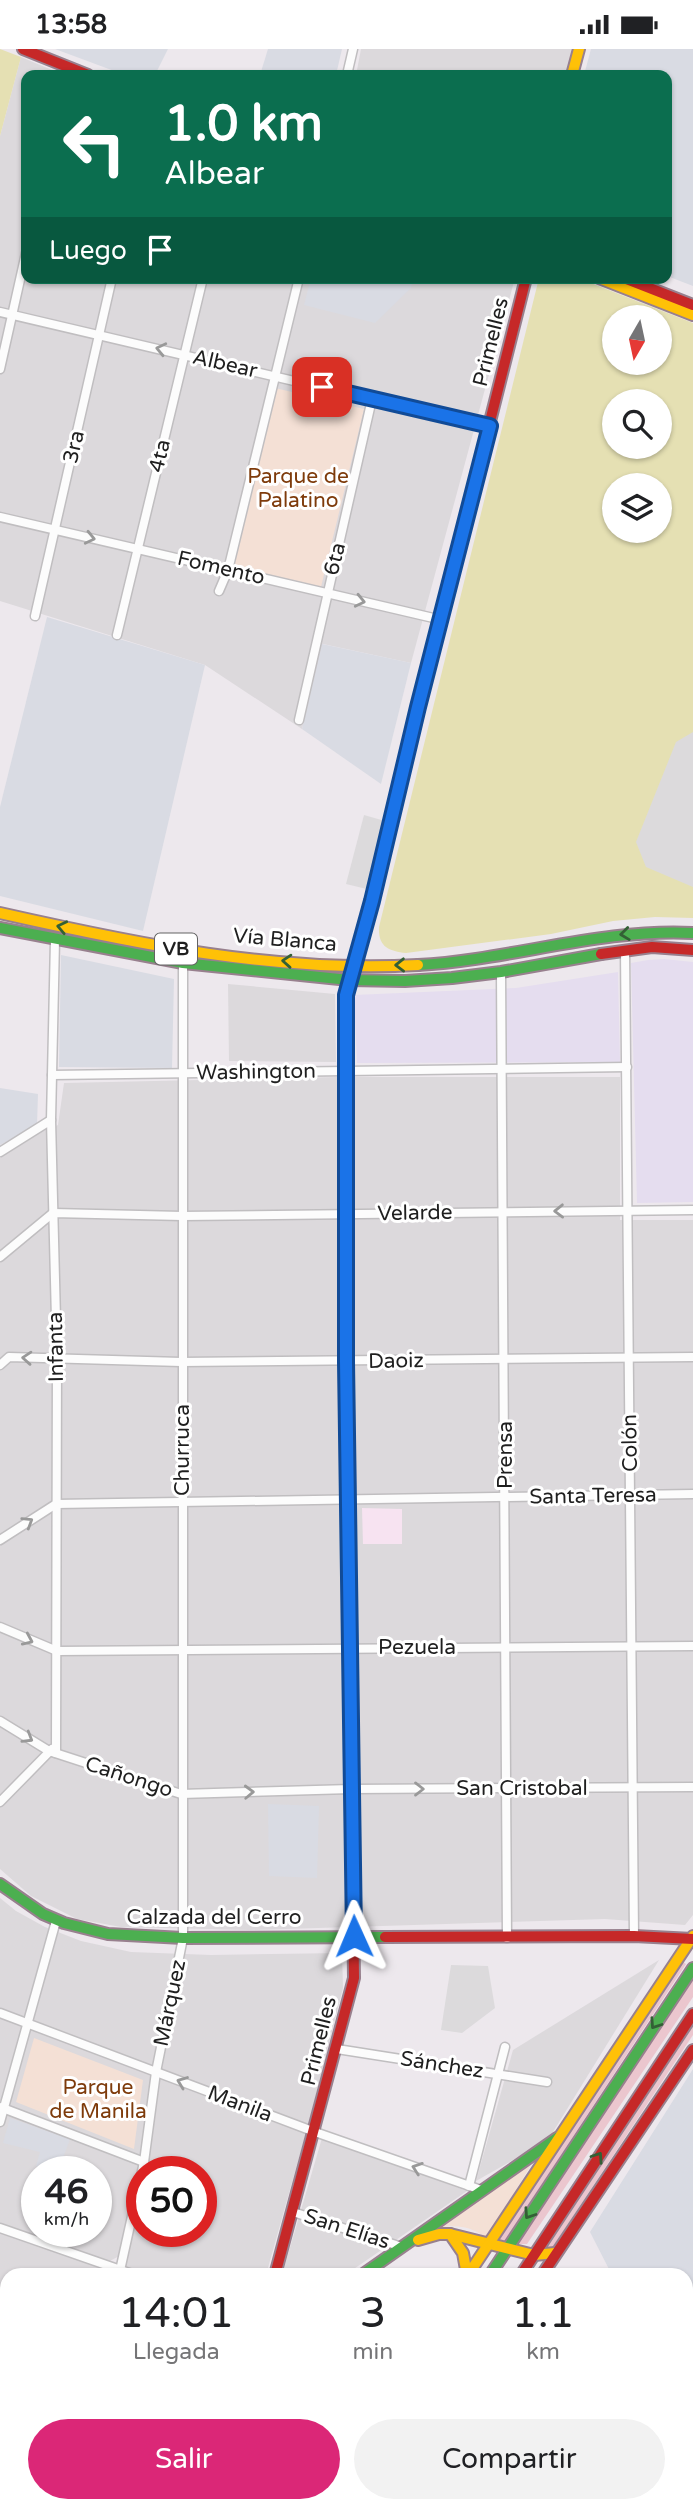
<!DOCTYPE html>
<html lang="es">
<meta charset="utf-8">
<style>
:root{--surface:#fff;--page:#f2f2f2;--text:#202124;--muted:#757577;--accent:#db2777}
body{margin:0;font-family:"Varela Round",sans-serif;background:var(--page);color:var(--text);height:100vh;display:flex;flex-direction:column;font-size:26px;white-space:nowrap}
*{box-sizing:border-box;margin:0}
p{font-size:23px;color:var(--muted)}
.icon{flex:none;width:38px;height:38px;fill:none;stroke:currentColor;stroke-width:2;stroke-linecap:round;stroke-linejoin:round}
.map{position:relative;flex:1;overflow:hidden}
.details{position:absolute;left:0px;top:2219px;width:693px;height:245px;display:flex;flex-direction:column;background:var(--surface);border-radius:21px 21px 0 0;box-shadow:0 2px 5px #0004}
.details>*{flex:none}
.hud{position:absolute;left:21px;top:21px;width:651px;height:214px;border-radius:14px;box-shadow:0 2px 5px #0004;background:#0b6e4f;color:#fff;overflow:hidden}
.needle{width:46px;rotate:189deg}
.tools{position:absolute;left:602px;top:256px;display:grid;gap:14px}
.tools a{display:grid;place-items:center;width:70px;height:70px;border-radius:50%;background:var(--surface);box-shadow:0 2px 5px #0004;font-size:35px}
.speed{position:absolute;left:21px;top:2107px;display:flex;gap:14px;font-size:35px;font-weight:700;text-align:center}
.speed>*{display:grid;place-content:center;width:91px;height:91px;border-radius:50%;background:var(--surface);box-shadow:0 2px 5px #0004;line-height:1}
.speed small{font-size:18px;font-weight:400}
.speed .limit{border:10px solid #d22;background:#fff;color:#111}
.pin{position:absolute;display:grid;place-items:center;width:60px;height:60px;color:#fff;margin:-30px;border-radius:14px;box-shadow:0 4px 10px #0006}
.me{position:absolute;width:77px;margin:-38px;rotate:359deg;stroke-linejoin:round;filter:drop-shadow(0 0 5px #0008)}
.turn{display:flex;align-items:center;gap:24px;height:147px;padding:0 28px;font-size:32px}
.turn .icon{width:91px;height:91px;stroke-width:2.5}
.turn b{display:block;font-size:49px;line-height:60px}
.then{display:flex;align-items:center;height:66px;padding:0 28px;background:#0003;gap:14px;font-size:26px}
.eta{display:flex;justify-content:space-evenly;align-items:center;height:119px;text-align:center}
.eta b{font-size:42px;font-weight:600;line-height:49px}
.primary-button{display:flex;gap:14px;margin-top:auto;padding:14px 28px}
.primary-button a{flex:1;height:80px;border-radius:42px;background:var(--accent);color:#fff;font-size:28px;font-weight:600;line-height:80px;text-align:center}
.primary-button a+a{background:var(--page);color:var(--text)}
.status{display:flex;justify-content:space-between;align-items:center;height:49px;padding:0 35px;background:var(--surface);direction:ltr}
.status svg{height:19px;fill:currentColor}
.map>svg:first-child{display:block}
</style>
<div class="status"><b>13:58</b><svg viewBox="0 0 49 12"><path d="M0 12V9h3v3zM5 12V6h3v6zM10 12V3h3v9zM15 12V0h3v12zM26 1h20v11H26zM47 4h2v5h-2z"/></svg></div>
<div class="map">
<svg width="693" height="2464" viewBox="0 0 693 2464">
<rect width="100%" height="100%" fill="#ede8ed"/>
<g fill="#dcd9dc" fill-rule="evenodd">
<path d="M 361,0 L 574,0 L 568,26 L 356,26 Z"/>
<path d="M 21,8 L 64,26 L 26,26 L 26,229 L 515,229 L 411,614 L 323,595 L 302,680 L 205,616 L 0,552 L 0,87 Z"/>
<path d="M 228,935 L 335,945 L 336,1013 L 229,1012 Z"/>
<path d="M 338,1028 L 620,1028 L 620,1171 L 693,1171 L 693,1866 L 685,1876 L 605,1870 L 250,1881 L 121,1878 L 77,1870 L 31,1847 L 0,1820 L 0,1109 L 43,1082 L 58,1076 L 64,1034 Z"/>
<path d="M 0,1849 L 16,1862 L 45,1878 L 81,1892 L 131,1903 L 211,1906 L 342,1904 L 343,1939 L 309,2073 L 266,2226 L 123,2226 L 127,2203 L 83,2226 L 7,2226 L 7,2265 L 0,2268 ZM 37,2123 L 96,2123 L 96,2182 L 37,2182 ZM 142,2123 L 201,2123 L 201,2182 L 142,2182 Z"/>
<path d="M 659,1911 L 548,2091 L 476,2132 L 513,2001 Z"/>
<path d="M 322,2089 L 467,2142 L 345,2226 L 282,2226 Z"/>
<path d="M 686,2373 L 693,2388 L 693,2464 L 462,2464 L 457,2462 L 460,2457 L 686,2457 Z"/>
<path d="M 7,2444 L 7,2457 L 68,2457 L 65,2464 L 0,2464 L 0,2448 Z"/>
</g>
<g fill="#e5ddef">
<path d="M 664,910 L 693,913 L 693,1153 L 637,1154 L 631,914 L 648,911 Z"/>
<path d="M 618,923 L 620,1013 L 357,1014 L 354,946 L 516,939 Z"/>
</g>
<g fill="#d9dbe3">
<path d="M 55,0 L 168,0 L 155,26 L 125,26 Z"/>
<path d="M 268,0 L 342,0 L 336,26 L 260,26 Z"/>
<path d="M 591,0 L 693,0 L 693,237 L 667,227 L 667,26 L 584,26 Z"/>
<path d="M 311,229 L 413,229 L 411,239 L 375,274 L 304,256 Z"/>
<path d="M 47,568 L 205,616 L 143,882 L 0,847 L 0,758 Z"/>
<path d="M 322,595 L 411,614 L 381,735 L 302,680 Z"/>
<path d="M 61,906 L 174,930 L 172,1019 L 59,1018 Z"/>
<path d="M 0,1039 L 38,1045 L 37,1076 L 0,1096 Z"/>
<path d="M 268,1755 L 319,1757 L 317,1829 L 269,1827 Z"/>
<path d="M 693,2020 L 693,2388 L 686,2373 L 686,2226 L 612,2226 L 590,2183 Z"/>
<path d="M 10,2069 L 70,2090 L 58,2123 L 36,2117 L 40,2103 L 3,2094 Z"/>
<path d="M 7,2276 L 7,2408 L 0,2411 L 0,2279 Z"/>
</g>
<path fill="#f7e3f1" d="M 362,1459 L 402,1460 L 402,1495 L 363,1495 Z"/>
<g fill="#ebc6ce">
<path d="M 682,1912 L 686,1915 L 504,2193 L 497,2192 Z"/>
<path d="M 693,1927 L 693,1948 L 527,2195 L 515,2195 Z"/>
<path d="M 693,1974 L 693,1986 L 552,2199 L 542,2202 Z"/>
</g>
<g fill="#f4e0d5">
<path d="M 275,339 L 364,360 L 321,538 L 233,517 Z"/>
<path d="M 34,1989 L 143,2031 L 134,2100 L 16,2053 Z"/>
<path d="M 534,2111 L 487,2189 C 470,2177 457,2175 437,2179 Z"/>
</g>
<g fill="#e5e0b3" fill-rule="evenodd">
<path d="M 0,0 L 21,8 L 0,87 Z"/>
<path d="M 539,229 L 578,229 L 693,274 L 693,869 L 655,868 L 613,872 L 551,885 L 406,904 C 389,902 378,898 379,878 ZM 614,268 L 660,268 L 660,313 L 614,313 ZM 614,352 L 660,352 L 660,397 L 614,397 ZM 614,436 L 660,436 L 660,481 L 614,481 Z"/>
<path d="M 115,2457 L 245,2457 L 241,2464 L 112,2464 Z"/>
</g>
<g fill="#dcdadc">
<path d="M 693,683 L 693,838 L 646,818 L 636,793 L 676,693 Z"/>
<path d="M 364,766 L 392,774 L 375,842 L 346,835 Z"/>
<path d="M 451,1916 L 488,1917 L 495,1959 L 462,1984 L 441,1981 Z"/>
</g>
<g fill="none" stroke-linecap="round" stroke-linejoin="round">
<g stroke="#c0bec0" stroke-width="11">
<g id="street">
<path d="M 347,26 L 353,0"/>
<path d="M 0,263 L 490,378"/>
<path d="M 0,320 L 26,204"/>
<path d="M 0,468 L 442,571"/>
<path d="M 219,542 L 228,521 L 299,229"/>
<path d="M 35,567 L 112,229"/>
<path d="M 117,586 L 203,229"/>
<path d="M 299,671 L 372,350"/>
<path d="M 55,891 L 51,1071 L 57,1311 L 56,1704"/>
<path d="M 625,901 L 634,1887"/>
<path d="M 501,923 L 507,1889"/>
<path d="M 52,1026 L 627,1018"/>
<path d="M 0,1103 L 51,1071"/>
<path d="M 0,1208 L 53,1164 L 182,1167 L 693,1161"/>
<path d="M 0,1316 L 9,1308 L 181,1313 L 693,1308"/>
<path d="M 0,1491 L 56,1455 L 693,1445"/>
<path d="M 0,1578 L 57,1602 L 693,1597"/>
<path d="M 0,1672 L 49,1702 L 181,1745 L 351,1740 L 693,1738"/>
<path d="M 0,1753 L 52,1700"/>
<path d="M 0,1964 L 315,2083 L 481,2141"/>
<path d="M 337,2000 L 547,2033"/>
<path d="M 0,2058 L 144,2113"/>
<path d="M 0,2073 L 56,1872"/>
<path d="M 469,2137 L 505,1998"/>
<path d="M 293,2163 L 402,2198"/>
<path d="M 0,2179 L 135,2226"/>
<path d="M 119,2226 L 144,2113 L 156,2023 L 183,1889 L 183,914"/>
<path d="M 686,2427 L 693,2431"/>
<path d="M 282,2457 L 297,2464"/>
<path d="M 77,2464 L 80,2457"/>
<path d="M 560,2464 L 563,2457"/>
<path d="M 686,2464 L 693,2450"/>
</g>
</g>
<g stroke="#98808e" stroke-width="14">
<g id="fast">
<path d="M 0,879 L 183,914 L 349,931 L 405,932 L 452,929 L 501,923 L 601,905"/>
<path d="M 418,916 C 510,911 601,879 693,884"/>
<path d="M 0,1835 L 43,1865 L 64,1874 L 108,1885 L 183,1889 L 385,1888"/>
<path d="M 362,2226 L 557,2089"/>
<path d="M 490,2226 L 693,1919"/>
<path d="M 394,2464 L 398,2457"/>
</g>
</g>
<g stroke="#98808e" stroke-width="14">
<g id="slow">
<path d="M 572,26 L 579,0"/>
<path d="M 599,229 L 693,266"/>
<path d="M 0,864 C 137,895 277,924 418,916"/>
<path d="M 346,957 L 346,946 L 372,852 L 455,512"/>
<path d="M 348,1505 L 352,1780"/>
<path d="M 450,2185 L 463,2204 L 467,2226"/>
<path d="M 418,2191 L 439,2185 L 450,2185 L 534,2206 L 555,2204"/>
<path d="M 468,2226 L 693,1887"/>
<path d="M 317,2464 L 321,2457"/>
<path d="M 369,2464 L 373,2457"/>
</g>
</g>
<g stroke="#98808e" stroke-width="14">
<g id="jam">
<path d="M 23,0 L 88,26"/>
<path d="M 624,229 L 693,256"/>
<path d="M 455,512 L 526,229"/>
<path d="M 601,905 L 652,898 L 693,901"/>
<path d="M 346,957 L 348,1505"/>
<path d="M 385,1888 L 634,1887 L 693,1890"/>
<path d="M 275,2226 L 354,1929 L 352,1780"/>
<path d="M 521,2226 L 693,1965"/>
<path d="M 542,2226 L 693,2001"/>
<path d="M 0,2434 L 7,2430"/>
<path d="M 341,2464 L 345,2457"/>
</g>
</g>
<use href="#street" stroke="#fcfcfc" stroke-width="8"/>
<use href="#fast" stroke="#4caf50" stroke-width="10"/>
<use href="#slow" stroke="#ffc107" stroke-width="10"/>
<use href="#jam" stroke="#c62828" stroke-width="10"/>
</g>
<defs><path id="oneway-chevron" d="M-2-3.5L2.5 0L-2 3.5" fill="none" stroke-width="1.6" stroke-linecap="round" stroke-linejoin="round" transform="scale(1.75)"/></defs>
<g stroke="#999">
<use href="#oneway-chevron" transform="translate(161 300) rotate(-167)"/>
<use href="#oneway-chevron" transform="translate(90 489) rotate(13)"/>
<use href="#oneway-chevron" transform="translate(360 552) rotate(13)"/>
<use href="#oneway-chevron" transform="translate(559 1162) rotate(179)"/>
<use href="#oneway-chevron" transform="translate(27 1309) rotate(-176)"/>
<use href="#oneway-chevron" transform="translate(28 1473) rotate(-32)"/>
<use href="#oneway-chevron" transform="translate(28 1591) rotate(24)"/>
<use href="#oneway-chevron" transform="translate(28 1689) rotate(31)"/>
<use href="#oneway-chevron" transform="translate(419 1740)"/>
<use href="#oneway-chevron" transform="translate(249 1743) rotate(-2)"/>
<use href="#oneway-chevron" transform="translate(182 2033) rotate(-159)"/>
<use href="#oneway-chevron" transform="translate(417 2119) rotate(-161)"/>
</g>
<g stroke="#336035">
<use href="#oneway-chevron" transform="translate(62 878) rotate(-168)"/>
<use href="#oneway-chevron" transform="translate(625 885) rotate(173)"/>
<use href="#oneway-chevron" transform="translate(287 912) rotate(-176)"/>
<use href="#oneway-chevron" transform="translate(400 916) rotate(179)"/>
<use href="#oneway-chevron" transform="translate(655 1975) rotate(124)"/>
<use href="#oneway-chevron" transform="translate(598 2108) rotate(-56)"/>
<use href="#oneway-chevron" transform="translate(529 2165) rotate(124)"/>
</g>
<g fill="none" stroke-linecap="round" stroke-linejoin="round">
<g stroke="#114b97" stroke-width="18">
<path id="route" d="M 322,338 L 490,377 L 418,658 L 372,852 L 346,946 L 346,1313 L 354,1887"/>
</g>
<use href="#route" stroke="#1a73e8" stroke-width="12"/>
</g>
<g text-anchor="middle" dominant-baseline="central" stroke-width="6" stroke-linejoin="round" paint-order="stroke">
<rect fill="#fff" stroke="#626262" stroke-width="2" x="155" y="884.5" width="42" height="31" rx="5"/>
<g font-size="19" font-weight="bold" fill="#1f1f1f">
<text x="176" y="900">VB</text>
</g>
<g font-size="21" fill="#1f1f1f" stroke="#fff">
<text transform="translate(491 293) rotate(-76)">Primelles</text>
<text transform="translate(225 315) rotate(13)">Albear</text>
<text transform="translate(74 398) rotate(-77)">3ra</text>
<text transform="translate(160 407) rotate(-77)">4ta</text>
<text transform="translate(335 510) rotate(-76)">6ta</text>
<text transform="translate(221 519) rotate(13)">Fomento</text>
<text transform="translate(285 891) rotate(5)">Vía Blanca</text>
<text transform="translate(256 1023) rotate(-1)">Washington</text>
<text transform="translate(415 1164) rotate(-1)">Velarde</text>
<text transform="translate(56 1298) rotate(-91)">Infanta</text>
<text transform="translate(396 1312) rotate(-1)">Daoiz</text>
<text transform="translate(630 1394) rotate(-91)">Colón</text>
<text transform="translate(182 1401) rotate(-90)">Churruca</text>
<text transform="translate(505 1406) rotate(-90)">Prensa</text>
<text transform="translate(593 1447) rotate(-1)">Santa Teresa</text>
<text x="417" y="1598">Pezuela</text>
<text transform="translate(129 1728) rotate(18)">Cañongo</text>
<text x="522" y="1739">San Cristobal</text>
<text x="214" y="1868">Calzada del Cerro</text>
<text transform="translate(170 1954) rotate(-78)">Márquez</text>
<text transform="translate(319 1992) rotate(-76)">Primelles</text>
<text transform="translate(442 2016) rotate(9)">Sánchez</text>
<text transform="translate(240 2055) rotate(21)">Manila</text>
<text transform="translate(347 2180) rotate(18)">San Elías</text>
</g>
<g font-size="21" fill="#7e3b0b" stroke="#fff">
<text x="298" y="427">Parque de<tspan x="298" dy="24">Palatino</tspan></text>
<text x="98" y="2038">Parque<tspan x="98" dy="24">de Manila</tspan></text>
</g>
</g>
</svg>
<div class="tools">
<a><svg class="needle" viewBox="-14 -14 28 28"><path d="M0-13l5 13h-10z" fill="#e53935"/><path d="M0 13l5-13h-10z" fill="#757577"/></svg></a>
<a><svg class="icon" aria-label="search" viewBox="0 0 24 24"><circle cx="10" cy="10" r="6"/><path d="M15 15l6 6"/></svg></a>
<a><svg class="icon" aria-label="layers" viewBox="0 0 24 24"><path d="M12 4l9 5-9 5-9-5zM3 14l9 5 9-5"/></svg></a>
</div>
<div class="speed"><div>46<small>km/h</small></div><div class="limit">50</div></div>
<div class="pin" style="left:322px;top:338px;background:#d93025"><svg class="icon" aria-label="arrive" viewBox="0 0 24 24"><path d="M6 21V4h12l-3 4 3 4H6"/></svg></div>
<svg class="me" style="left:354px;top:1887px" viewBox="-20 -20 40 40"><path d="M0-17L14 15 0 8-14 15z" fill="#1a73e8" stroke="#fff" stroke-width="4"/></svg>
<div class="hud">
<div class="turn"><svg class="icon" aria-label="left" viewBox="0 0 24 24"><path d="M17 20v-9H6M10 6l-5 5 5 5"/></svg><div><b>1.0 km</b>Albear</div></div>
<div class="then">Luego<svg class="icon" aria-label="arrive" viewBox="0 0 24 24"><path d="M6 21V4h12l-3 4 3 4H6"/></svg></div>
</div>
<section class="details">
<div class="eta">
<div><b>14:01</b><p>Llegada</p></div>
<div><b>3</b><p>min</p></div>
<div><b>1.1</b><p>km</p></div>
</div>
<div class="primary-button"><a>Salir</a><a>Compartir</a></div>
</section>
</div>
